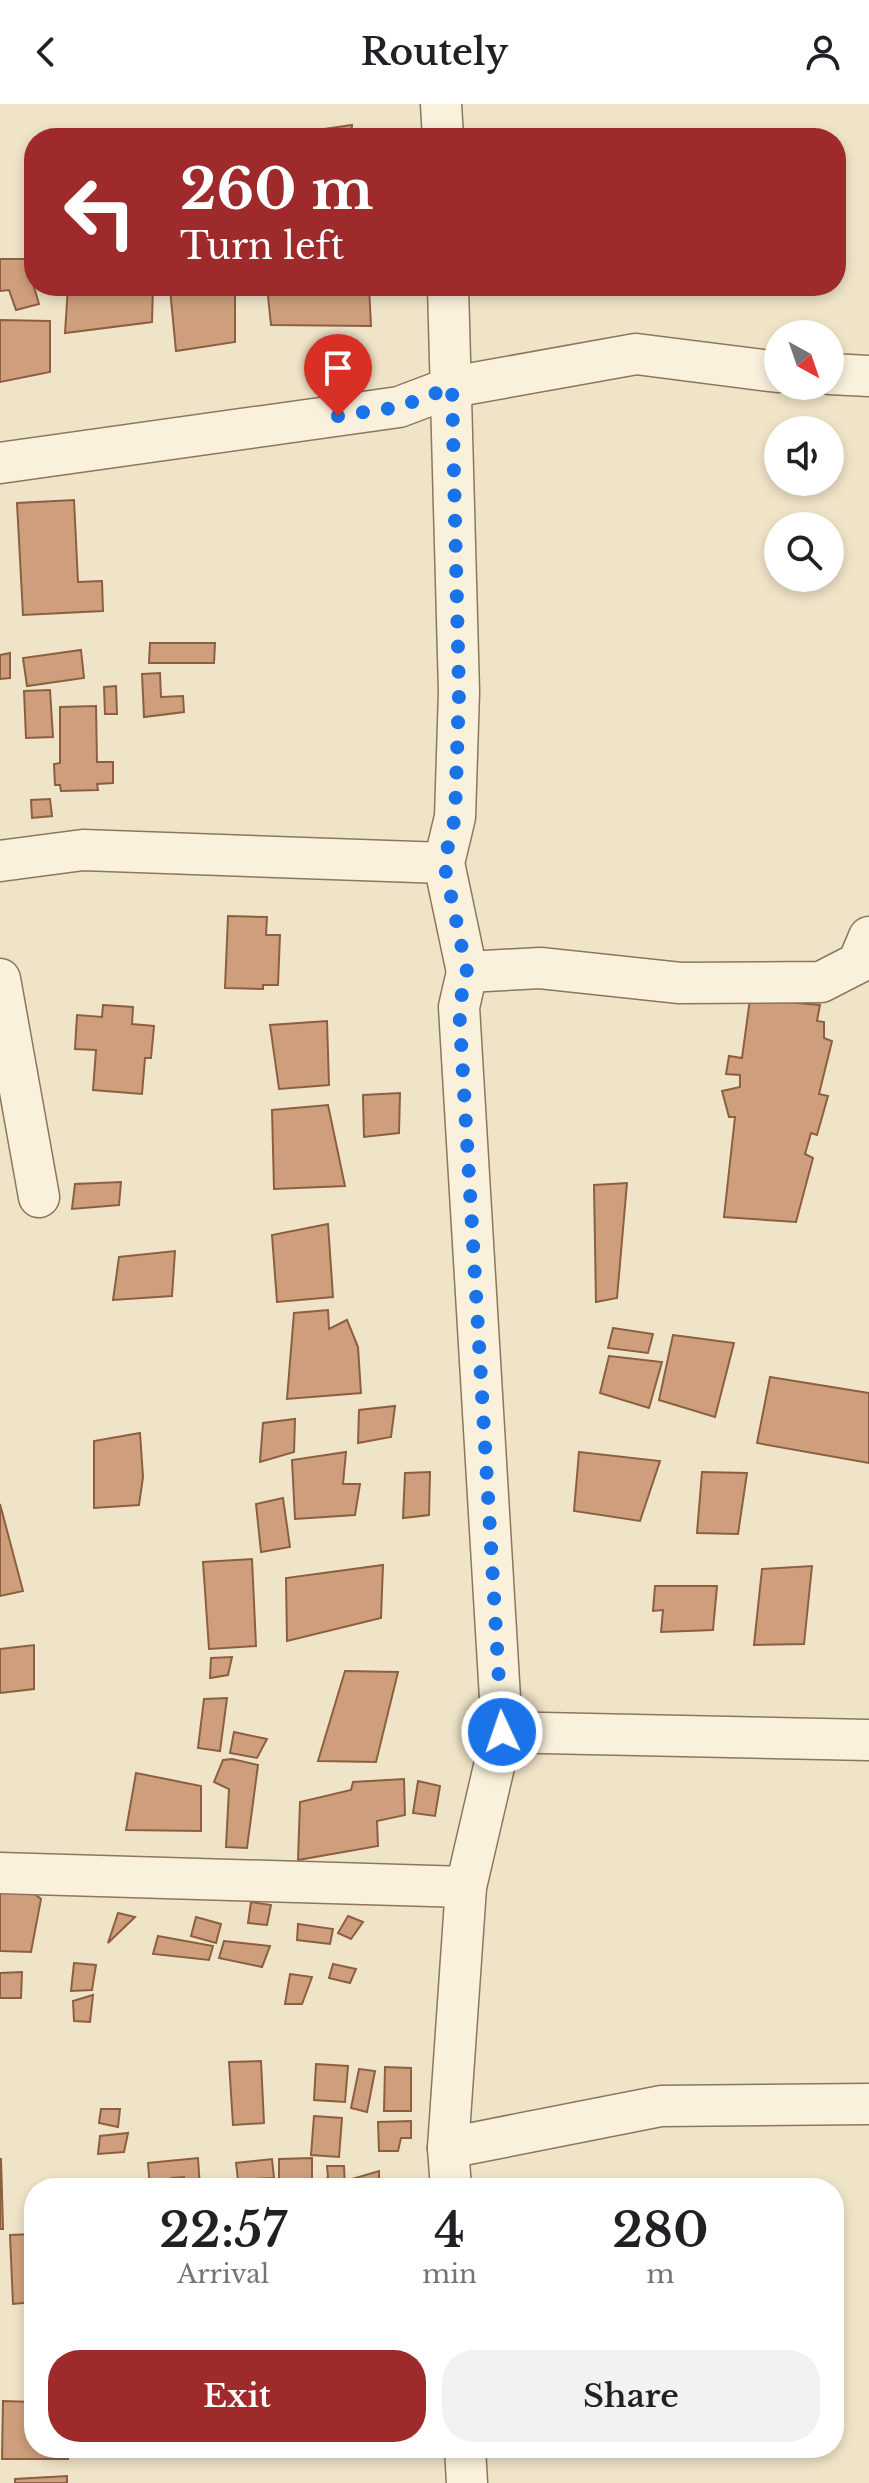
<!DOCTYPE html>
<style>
:root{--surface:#fff;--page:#f2f2f2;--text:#202124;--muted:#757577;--accent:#9e2a2b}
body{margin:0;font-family:"Libre Baskerville",serif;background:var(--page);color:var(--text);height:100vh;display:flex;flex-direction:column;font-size:30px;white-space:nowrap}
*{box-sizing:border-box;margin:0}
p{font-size:26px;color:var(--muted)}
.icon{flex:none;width:44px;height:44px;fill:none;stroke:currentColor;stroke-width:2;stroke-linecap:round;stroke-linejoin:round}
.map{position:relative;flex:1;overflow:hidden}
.drawer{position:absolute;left:24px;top:2074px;width:820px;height:280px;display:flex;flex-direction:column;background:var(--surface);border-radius:32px;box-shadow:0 4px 12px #0003}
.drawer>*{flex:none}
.guide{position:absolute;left:24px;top:24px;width:822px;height:168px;border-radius:32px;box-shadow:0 4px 12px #0003;background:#9e2a2b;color:#fff;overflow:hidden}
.needle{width:52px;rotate:140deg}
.buttons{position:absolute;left:764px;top:216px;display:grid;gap:16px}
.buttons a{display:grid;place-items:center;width:80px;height:80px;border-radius:50%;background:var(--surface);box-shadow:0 4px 12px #0003;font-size:40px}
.pin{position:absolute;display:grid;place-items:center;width:68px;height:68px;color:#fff;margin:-82px -34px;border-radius:50% 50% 50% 0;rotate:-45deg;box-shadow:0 0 8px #0007}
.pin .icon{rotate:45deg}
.me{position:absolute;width:88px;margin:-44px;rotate:357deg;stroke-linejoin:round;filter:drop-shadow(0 0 6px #0008)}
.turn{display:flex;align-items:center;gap:28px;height:168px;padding:0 24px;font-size:36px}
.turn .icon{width:104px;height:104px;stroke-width:2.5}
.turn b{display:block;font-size:56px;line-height:68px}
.eta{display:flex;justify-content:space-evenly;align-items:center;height:136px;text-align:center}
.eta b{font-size:48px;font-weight:600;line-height:56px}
.primary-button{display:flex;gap:16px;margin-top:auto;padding:16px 24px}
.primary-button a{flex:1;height:92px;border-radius:32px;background:var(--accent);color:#fff;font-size:32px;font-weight:600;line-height:92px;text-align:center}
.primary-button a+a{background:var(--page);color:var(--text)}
header{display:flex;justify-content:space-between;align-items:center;height:104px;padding:0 24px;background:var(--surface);font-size:36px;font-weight:600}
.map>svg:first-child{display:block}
</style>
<header><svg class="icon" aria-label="back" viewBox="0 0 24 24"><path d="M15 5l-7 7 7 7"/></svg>Routely<svg class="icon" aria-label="person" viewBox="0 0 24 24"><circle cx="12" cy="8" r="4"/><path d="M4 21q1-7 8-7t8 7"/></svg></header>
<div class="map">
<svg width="869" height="2379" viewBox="0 0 869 2379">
<rect width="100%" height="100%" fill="#f0e4c8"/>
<g fill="#cf9f7d" stroke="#8d5f41" stroke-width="2">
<path d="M 352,21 L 351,34 L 263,34 Z"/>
<path d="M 0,155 L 26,155 L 39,200 L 16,206 L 9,186 L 0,187 Z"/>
<path d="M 68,182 L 153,182 L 152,218 L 65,229 Z"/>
<path d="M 188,182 L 235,182 L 235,238 L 176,247 L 170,185 Z"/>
<path d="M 267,182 L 369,182 L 371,222 L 271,221 Z"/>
<path d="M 0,216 L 50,217 L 50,268 L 0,278 Z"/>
<path d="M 74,396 L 78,478 L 102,477 L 103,507 L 23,511 L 17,399 Z"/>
<path d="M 150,539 L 215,539 L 214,559 L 149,559 Z"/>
<path d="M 81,546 L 84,574 L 27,582 L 23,554 Z"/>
<path d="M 10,549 L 10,574 L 0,575 L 0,551 Z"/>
<path d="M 160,569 L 161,593 L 183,592 L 184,608 L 144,613 L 142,570 Z"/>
<path d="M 116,582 L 117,610 L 105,610 L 104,583 Z"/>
<path d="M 50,586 L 53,633 L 26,634 L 24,587 Z"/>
<path d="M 96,602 L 97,658 L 113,658 L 113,679 L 97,680 L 98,686 L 61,687 L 60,681 L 55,681 L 54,660 L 60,659 L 60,603 Z"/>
<path d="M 50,695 L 52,712 L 32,714 L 31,696 Z"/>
<path d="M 228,812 L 267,813 L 266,831 L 280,831 L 278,881 L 263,881 L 263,885 L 225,884 Z"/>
<path d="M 750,895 L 820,901 L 817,917 L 824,918 L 824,934 L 832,937 L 819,990 L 828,992 L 817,1031 L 811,1029 L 805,1050 L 813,1054 L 796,1118 L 724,1113 L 735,1013 L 729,1013 L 722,987 L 740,983 L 740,971 L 726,970 L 729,952 L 742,954 Z"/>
<path d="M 103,901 L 133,903 L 132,920 L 154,922 L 151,954 L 145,954 L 142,990 L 93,986 L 96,946 L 75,945 L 77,911 L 102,913 Z"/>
<path d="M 327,917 L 329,981 L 279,985 L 270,921 Z"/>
<path d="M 400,989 L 399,1029 L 364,1033 L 363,991 Z"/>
<path d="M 328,1001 L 345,1082 L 274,1085 L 272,1006 Z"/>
<path d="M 121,1078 L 119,1101 L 72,1105 L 75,1080 Z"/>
<path d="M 627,1079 L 617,1194 L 596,1198 L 594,1081 Z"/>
<path d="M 328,1120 L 333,1193 L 277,1198 L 272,1131 Z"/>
<path d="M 175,1147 L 172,1192 L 113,1196 L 119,1153 Z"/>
<path d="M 328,1206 L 329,1225 L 347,1216 L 358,1243 L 361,1289 L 287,1295 L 294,1209 Z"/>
<path d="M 613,1224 L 653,1230 L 648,1249 L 608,1244 Z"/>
<path d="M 673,1231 L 734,1239 L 715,1313 L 659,1296 Z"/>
<path d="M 609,1252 L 662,1258 L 649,1304 L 600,1289 Z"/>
<path d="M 770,1273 L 869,1289 L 869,1359 L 757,1339 Z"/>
<path d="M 395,1302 L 391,1333 L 358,1339 L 359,1306 Z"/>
<path d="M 295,1315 L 294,1348 L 260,1358 L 263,1319 Z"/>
<path d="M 140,1329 L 143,1373 L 139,1401 L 94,1404 L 94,1337 Z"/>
<path d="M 346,1348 L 343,1380 L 360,1380 L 355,1411 L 295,1415 L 292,1356 Z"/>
<path d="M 579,1348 L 660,1357 L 640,1417 L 574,1407 Z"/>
<path d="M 430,1368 L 429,1411 L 403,1414 L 405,1369 Z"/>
<path d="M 702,1368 L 747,1369 L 738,1430 L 697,1429 Z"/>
<path d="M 283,1394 L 290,1443 L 261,1448 L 256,1400 Z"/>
<path d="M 0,1400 L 23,1487 L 0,1492 Z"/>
<path d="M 252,1455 L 256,1542 L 209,1545 L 203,1458 Z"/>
<path d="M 383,1461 L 381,1514 L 287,1537 L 286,1474 Z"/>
<path d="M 812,1462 L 804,1540 L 754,1541 L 762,1465 Z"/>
<path d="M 655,1482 L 717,1482 L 713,1526 L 661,1528 L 663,1506 L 653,1507 Z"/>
<path d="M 34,1541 L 34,1585 L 0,1589 L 0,1545 Z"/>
<path d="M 232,1553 L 228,1571 L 210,1574 L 211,1554 Z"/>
<path d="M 345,1567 L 398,1568 L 376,1658 L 318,1657 Z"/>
<path d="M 227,1594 L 220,1647 L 198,1644 L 204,1595 Z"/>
<path d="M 234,1628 L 267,1635 L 257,1654 L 230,1649 Z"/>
<path d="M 232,1655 L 258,1661 L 247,1744 L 226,1743 L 229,1685 L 214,1678 L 223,1656 Z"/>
<path d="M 136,1669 L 201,1682 L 201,1727 L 126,1726 Z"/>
<path d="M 404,1675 L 405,1711 L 377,1717 L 378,1742 L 298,1756 L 300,1698 L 351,1686 L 353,1678 Z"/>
<path d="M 418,1677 L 440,1682 L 435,1712 L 413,1709 Z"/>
<path d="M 20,1779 L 41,1795 L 31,1848 L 0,1847 L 0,1780 Z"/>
<path d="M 251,1798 L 271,1801 L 267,1821 L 248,1819 Z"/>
<path d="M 118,1809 L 135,1813 L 108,1839 Z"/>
<path d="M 348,1812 L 363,1818 L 351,1835 L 338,1829 Z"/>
<path d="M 196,1813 L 221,1820 L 216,1839 L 191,1832 Z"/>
<path d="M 298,1820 L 333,1825 L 330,1840 L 297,1836 Z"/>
<path d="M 158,1832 L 213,1842 L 209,1856 L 153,1850 Z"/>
<path d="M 224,1837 L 270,1842 L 262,1863 L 219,1854 Z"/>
<path d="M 74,1859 L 96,1861 L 92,1886 L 71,1887 Z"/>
<path d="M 333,1860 L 356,1865 L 350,1879 L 329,1874 Z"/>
<path d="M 22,1868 L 21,1894 L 0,1894 L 0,1869 Z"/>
<path d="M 290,1870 L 312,1873 L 302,1900 L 285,1900 Z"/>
<path d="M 93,1891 L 90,1918 L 74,1917 L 73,1897 Z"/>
<path d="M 261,1957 L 264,2019 L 233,2021 L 229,1958 Z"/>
<path d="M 316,1960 L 348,1962 L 345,1998 L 314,1996 Z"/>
<path d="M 385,1963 L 411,1964 L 411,2007 L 384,2007 Z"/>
<path d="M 359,1965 L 375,1967 L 367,2008 L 351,2004 Z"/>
<path d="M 101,2005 L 120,2005 L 118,2023 L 99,2019 Z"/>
<path d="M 314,2012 L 342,2014 L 339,2053 L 311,2051 Z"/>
<path d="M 411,2017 L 411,2034 L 401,2034 L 398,2047 L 379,2047 L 378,2018 Z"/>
<path d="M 128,2029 L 124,2048 L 98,2050 L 100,2032 Z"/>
<path d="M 198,2054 L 200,2084 L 185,2084 L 184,2073 L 172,2074 L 172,2084 L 150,2084 L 148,2059 Z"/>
<path d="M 312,2054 L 312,2084 L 279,2084 L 279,2055 Z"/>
<path d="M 1,2055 L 3,2125 L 0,2125 L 0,2055 Z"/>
<path d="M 272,2055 L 274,2074 L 256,2075 L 257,2084 L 239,2084 L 236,2059 Z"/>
<path d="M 327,2062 L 344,2062 L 345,2084 L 319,2084 L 328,2073 Z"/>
<path d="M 379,2067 L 379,2084 L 352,2084 L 352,2075 Z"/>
<path d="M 402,2076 L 419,2077 L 418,2084 L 401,2084 Z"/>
<path d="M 34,2130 L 34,2198 L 13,2200 L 10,2131 Z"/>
<path d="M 3,2297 L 34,2298 L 34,2344 L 68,2344 L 68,2355 L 2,2355 Z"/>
<path d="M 67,2372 L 67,2379 L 15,2379 L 15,2375 Z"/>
</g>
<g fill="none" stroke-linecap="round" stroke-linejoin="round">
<g stroke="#8d765c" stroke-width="43">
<g id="street">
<path d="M 441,0 L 443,34"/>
<path d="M 448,182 L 459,588 L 455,713 L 444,759 L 467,868 L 459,903 L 502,1628 L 466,1783 L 448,2044 L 451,2084"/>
<path d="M 830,270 L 869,272"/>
<path d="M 0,359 L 399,303 L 452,283 L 636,250 L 778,268"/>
<path d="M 0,757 L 83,746 L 444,759"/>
<path d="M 467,868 L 540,864 L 680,879 L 821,878 L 858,859 L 869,833"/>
<path d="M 0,875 L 39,1093"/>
<path d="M 502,1628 L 869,1636"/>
<path d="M 0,1769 L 466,1783"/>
<path d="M 448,2044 L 661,2002 L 869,2000"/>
<path d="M 465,2344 L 467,2379"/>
</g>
</g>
<use href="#street" stroke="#faf1dc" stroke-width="40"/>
</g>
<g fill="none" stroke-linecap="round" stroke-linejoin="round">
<path stroke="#1a73e8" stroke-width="14" stroke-dasharray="0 25.2" d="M 338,312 L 399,303 L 452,283 L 459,588 L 455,713 L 444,759 L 467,868 L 459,903 L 502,1628"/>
</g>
</svg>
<div class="buttons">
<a><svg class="needle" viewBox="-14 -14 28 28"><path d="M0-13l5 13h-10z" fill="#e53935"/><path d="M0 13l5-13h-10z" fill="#757577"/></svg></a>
<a><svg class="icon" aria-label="sound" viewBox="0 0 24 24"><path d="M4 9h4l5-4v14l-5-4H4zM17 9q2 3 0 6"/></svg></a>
<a><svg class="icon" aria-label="search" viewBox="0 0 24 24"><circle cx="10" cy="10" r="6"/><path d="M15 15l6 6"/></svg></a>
</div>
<div class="pin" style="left:338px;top:312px;background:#d93025"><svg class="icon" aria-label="arrive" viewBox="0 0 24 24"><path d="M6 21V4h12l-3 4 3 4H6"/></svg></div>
<svg class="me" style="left:502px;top:1628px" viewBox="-20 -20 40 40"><circle r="17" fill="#1a73e8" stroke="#fff" stroke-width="3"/><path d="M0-11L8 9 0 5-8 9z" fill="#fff"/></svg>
<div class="guide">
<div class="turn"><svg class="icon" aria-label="left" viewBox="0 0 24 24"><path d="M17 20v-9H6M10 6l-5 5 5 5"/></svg><div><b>260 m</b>Turn left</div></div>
</div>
<section class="drawer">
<div class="eta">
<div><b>22:57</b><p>Arrival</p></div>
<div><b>4</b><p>min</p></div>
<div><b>280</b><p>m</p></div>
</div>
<div class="primary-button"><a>Exit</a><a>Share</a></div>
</section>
</div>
